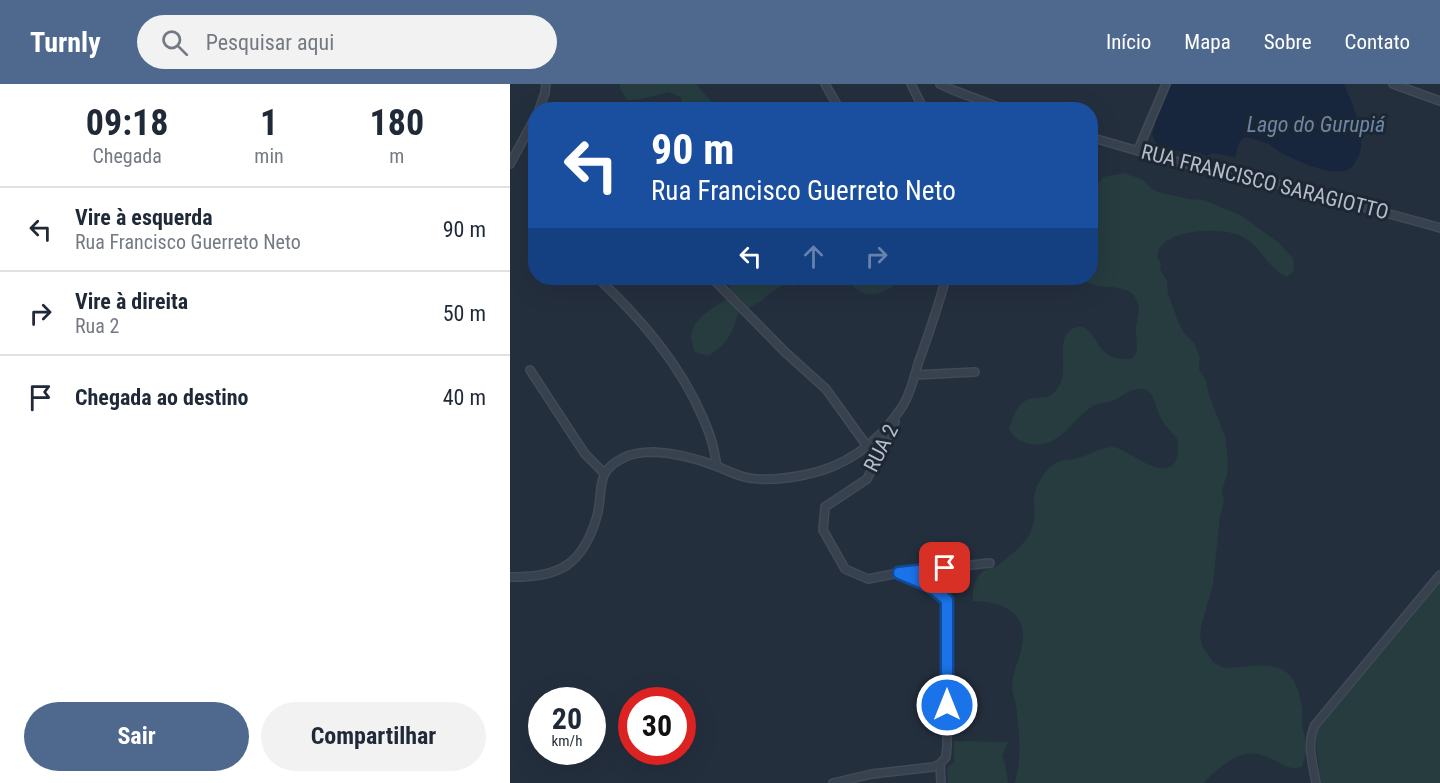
<!DOCTYPE html>
<html lang="pt">
<meta charset="utf-8">
<style>
:root{--surface:#fff;--page:#f2f2f3;--text:#1f2937;--muted:#747a83;--line:#e0e1e3;--accent:#4f688e}
body{margin:0;font-family:"Roboto Condensed",sans-serif;background:var(--page);color:var(--text);height:100vh;display:flex;flex-direction:column;font-size:22px;white-space:nowrap}
*{box-sizing:border-box;margin:0}
p{font-size:20px;color:var(--muted)}
.icon{flex:none;width:33px;height:33px;fill:none;stroke:currentColor;stroke-width:2;stroke-linecap:round;stroke-linejoin:round}
.map{position:relative;flex:1;overflow:hidden}
.details{display:flex;flex-direction:column;background:var(--surface);width:510px}
.details>*{flex:none}
.hud{position:absolute;left:18px;top:18px;width:570px;height:183px;border-radius:24px;box-shadow:0 6px 24px #0002;background:#1a4fa0;color:#fff;overflow:hidden}
.speed{position:absolute;left:18px;top:603px;display:flex;gap:12px;font-size:30px;font-weight:700;text-align:center}
.speed>*{display:grid;place-content:center;width:78px;height:78px;border-radius:50%;background:var(--surface);box-shadow:0 6px 24px #0002;line-height:1}
.speed small{font-size:15px;font-weight:400}
.speed .limit{border:9px solid #d22;background:#fff;color:#111}
.pin{position:absolute;display:grid;place-items:center;width:51px;height:51px;color:#fff;margin:-26px;border-radius:12px;box-shadow:0 3px 9px #0006}
.me{position:absolute;width:66px;margin:-33px;rotate:0deg;stroke-linejoin:round;filter:drop-shadow(0 0 4px #0008)}
.turn{display:flex;align-items:center;gap:21px;height:126px;padding:0 24px;font-size:27px}
.turn .icon{width:78px;height:78px;stroke-width:2.5}
.turn b{display:block;font-size:42px;line-height:51px}
.lanes{display:flex;align-items:center;height:57px;padding:0 24px;background:#0003;justify-content:center;gap:30px;direction:ltr}
.lanes .off{opacity:.35}
.eta{display:flex;justify-content:space-evenly;align-items:center;height:102px;text-align:center}
.eta b{font-size:36px;font-weight:700;line-height:42px}
.button{display:flex;gap:12px;margin-top:auto;padding:12px 24px}
.button a{flex:1;height:69px;border-radius:36px;background:var(--accent);color:#fff;font-size:24px;font-weight:700;line-height:69px;text-align:center}
.button a+a{background:var(--page);color:var(--text)}
ul{padding:0;list-style:none}
li{display:flex;align-items:center;gap:18px;height:84px;padding:0 24px;border-top:2px solid var(--line)}
li div{flex:1}
li b{display:block;font-size:22px}
li em{font-style:normal}
header{display:flex;align-items:center;gap:36px;box-sizing:border-box;height:84px;padding:0 30px;background:var(--accent);color:#fff}
header strong{font-size:28px}
nav{display:flex;gap:33px;margin-inline-start:auto;font-size:21px}
.search{width:420px;height:54px;background:var(--page);display:flex;align-items:center;gap:15px;box-sizing:border-box;padding:0 21px;border-radius:33px;color:var(--muted);font-size:22px}
main{display:flex;flex:1;min-height:0}
.map>svg:first-child{display:block}
</style>
<header>
<strong>Turnly</strong>
<div class="search"><svg class="icon" aria-label="search" viewBox="0 0 24 24"><circle cx="10" cy="10" r="6"/><path d="M15 15l6 6"/></svg>Pesquisar aqui</div>
<nav><a>Início</a><a>Mapa</a><a>Sobre</a><a>Contato</a></nav>
</header>
<main>
<section class="details">
<div class="eta">
<div><b>09:18</b><p>Chegada</p></div>
<div><b>1</b><p>min</p></div>
<div><b>180</b><p>m</p></div>
</div>
<ul>
<li><svg class="icon" aria-label="left" viewBox="0 0 24 24"><path d="M17 20v-9H6M10 6l-5 5 5 5"/></svg><div><b>Vire à esquerda</b><p>Rua Francisco Guerreto Neto</p></div><em>90 m</em></li>
<li><svg class="icon" aria-label="right" viewBox="0 0 24 24"><path d="M7 20v-9h11M14 6l5 5-5 5"/></svg><div><b>Vire à direita</b><p>Rua 2</p></div><em>50 m</em></li>
<li><svg class="icon" aria-label="arrive" viewBox="0 0 24 24"><path d="M6 21V4h12l-3 4 3 4H6"/></svg><div><b>Chegada ao destino</b></div><em>40 m</em></li>
</ul>
<div class="button"><a>Sair</a><a>Compartilhar</a></div>
</section>
<div class="map">
<svg width="930" height="699" viewBox="0 0 930 699">
<rect width="100%" height="100%" fill="#242f3e"/>
<g fill="#263c3f">
<path d="M 110,0 L 187,0 C 193,11 201,15 207,25 L 170,25 L 172,14 L 159,8 L 132,15 L 117,16 L 110,4 Z"/>
<path d="M 614,89 L 633,96 L 642,105 L 648,108 L 679,115 L 694,116 L 732,132 L 769,159 L 783,174 L 784,182 L 783,188 L 777,193 C 756,183 752,163 733,153 C 714,143 669,145 653,160 C 649,164 648,168 647,173 L 651,179 L 650,185 L 657,197 L 658,210 L 668,237 L 674,249 L 684,259 L 690,273 L 689,285 L 696,297 L 699,311 L 715,352 L 718,377 L 717,390 L 712,406 L 714,418 L 710,432 L 703,500 L 691,543 L 690,554 L 693,563 L 703,578 L 710,582 L 716,584 C 757,581 785,572 792,624 C 793,628 792,633 792,638 C 794,655 801,666 791,683 C 779,687 771,679 760,674 C 739,665 729,670 711,683 C 705,688 699,692 694,699 L 505,699 C 506,691 509,684 509,676 C 510,661 509,645 507,630 C 507,621 503,612 502,603 C 502,591 508,578 511,567 C 520,530 496,518 463,517 C 461,502 469,482 486,483 C 497,473 515,462 521,447 C 525,437 525,427 524,416 C 524,402 537,380 551,377 C 555,375 560,376 564,375 C 576,373 592,362 603,363 C 619,365 651,398 665,378 C 668,373 669,360 667,355 C 666,352 663,351 661,348 C 655,342 650,333 647,325 C 644,318 644,310 636,306 C 624,301 612,313 602,317 C 595,319 587,319 580,324 C 559,338 548,368 516,359 C 508,356 503,353 499,345 C 502,335 507,319 519,315 C 534,311 540,318 550,300 C 559,284 543,249 567,243 C 581,240 586,262 596,269 C 603,275 613,275 622,275 C 630,267 626,259 626,248 C 625,239 631,229 628,220 C 622,194 586,210 571,194 L 580,194 L 581,107 L 594,93 Z"/>
<path d="M 220,194 L 300,194 L 285,202 L 273,201 L 261,208 L 251,217 L 228,230 C 222,250 217,261 198,272 L 185,268 C 184,264 181,258 181,253 C 183,234 202,224 217,215 L 221,201 Z"/>
<path d="M 333,194 L 385,194 L 386,199 C 378,207 365,213 353,209 C 346,206 339,198 333,194 Z"/>
<path d="M 930,496 L 930,699 L 811,699 L 805,652 L 809,643 L 901,534 Z"/>
<path d="M 444,657 L 498,658 L 492,673 L 495,679 L 498,699 L 438,699 L 437,684 L 444,678 Z"/>
</g>
<path fill="#17263c" d="M 661,0 L 834,0 C 842,19 859,56 847,75 C 845,78 844,81 842,83 C 827,97 783,75 768,67 C 764,64 761,61 756,59 C 749,56 742,55 734,53 L 729,59 L 725,73 L 703,69 L 696,72 L 690,69 L 676,67 L 665,67 L 656,65 L 646,59 L 642,51 L 649,28 Z"/>
<g fill="none" stroke-linecap="round" stroke-linejoin="round">
<g stroke="#414a57" stroke-width="10">
<g id="street">
<path d="M 315,0 L 330,26"/>
<path d="M 401,0 L 414,26"/>
<path d="M 430,0 L 443,6 L 496,26"/>
<path d="M 883,0 L 930,17"/>
<path d="M 29,26 L 35,9 L 36,0"/>
<path d="M 580,53 L 659,76 L 745,94 L 913,139 L 930,144"/>
<path d="M 628,66 L 656,0"/>
<path d="M 0,80 L 26,32"/>
<path d="M 493,194 L 502,195"/>
<path d="M 89,195 C 131,235 170,280 193,334 C 196,341 199,348 201,355 C 204,364 205,373 207,382"/>
<path d="M 204,196 L 275,268 L 316,305 L 357,362"/>
<path d="M 20,286 L 75,370 L 94,389"/>
<path d="M 405,291 L 465,288"/>
<path d="M 385,338 L 357,395 L 315,423 L 313,446 L 335,485 L 358,495 L 389,489 L 480,479"/>
<path d="M 391,490 L 420,502 L 437,516 L 437,662 L 436,673 L 430,680 L 431,699"/>
<path d="M 0,493 C 49,494 73,481 87,432 C 94,406 84,388 113,374 C 122,369 133,368 144,368 C 166,369 185,374 206,382 C 214,385 222,389 231,392 C 251,398 274,395 294,391 C 336,383 369,358 392,323 C 400,311 404,294 408,280 C 418,252 428,223 436,194"/>
<path d="M 323,699 L 362,690 L 423,683 L 430,680"/>
<path d="M 806,699 C 803,680 796,659 805,641 L 930,491"/>
</g>
</g>
<use href="#street" stroke="#38414e" stroke-width="7"/>
</g>
<g fill="none" stroke-linecap="round" stroke-linejoin="round">
<g stroke="#114b97" stroke-width="15">
<path id="route" d="M 435,484 L 389,489 L 420,502 L 437,516 L 437,621"/>
</g>
<use href="#route" stroke="#1a73e8" stroke-width="10"/>
</g>
<g text-anchor="middle" dominant-baseline="central" stroke-width="6" stroke-linejoin="round" paint-order="stroke">
<g font-size="21" fill="#b4bcc9" stroke="#1d2633">
<text transform="translate(755 98) rotate(14)">RUA FRANCISCO SARAGIOTTO</text>
<text transform="translate(371 364) rotate(-63)">RUA 2</text>
</g>
<g font-size="22" font-style="italic" fill="#6d86a8" stroke="#1d2633">
<text x="806" y="40">Lago do Gurupiá</text>
</g>
</g>
</svg>
<div class="speed"><div>20<small>km/h</small></div><div class="limit">30</div></div>
<div class="pin" style="left:435px;top:484px;background:#d93025"><svg class="icon" aria-label="arrive" viewBox="0 0 24 24"><path d="M6 21V4h12l-3 4 3 4H6"/></svg></div>
<svg class="me" style="left:437px;top:621px" viewBox="-20 -20 40 40"><circle r="17" fill="#1a73e8" stroke="#fff" stroke-width="3"/><path d="M0-11L8 9 0 5-8 9z" fill="#fff"/></svg>
<div class="hud">
<div class="turn"><svg class="icon" aria-label="left" viewBox="0 0 24 24"><path d="M17 20v-9H6M10 6l-5 5 5 5"/></svg><div><b>90 m</b>Rua Francisco Guerreto Neto</div></div>
<div class="lanes"><svg class="icon" aria-label="left" viewBox="0 0 24 24"><path d="M17 20v-9H6M10 6l-5 5 5 5"/></svg><svg class="icon off" aria-label="ahead" viewBox="0 0 24 24"><path d="M12 20V5M6 11l6-6 6 6"/></svg><svg class="icon off" aria-label="right" viewBox="0 0 24 24"><path d="M7 20v-9h11M14 6l5 5-5 5"/></svg></div>
</div>
</div>
</main>
